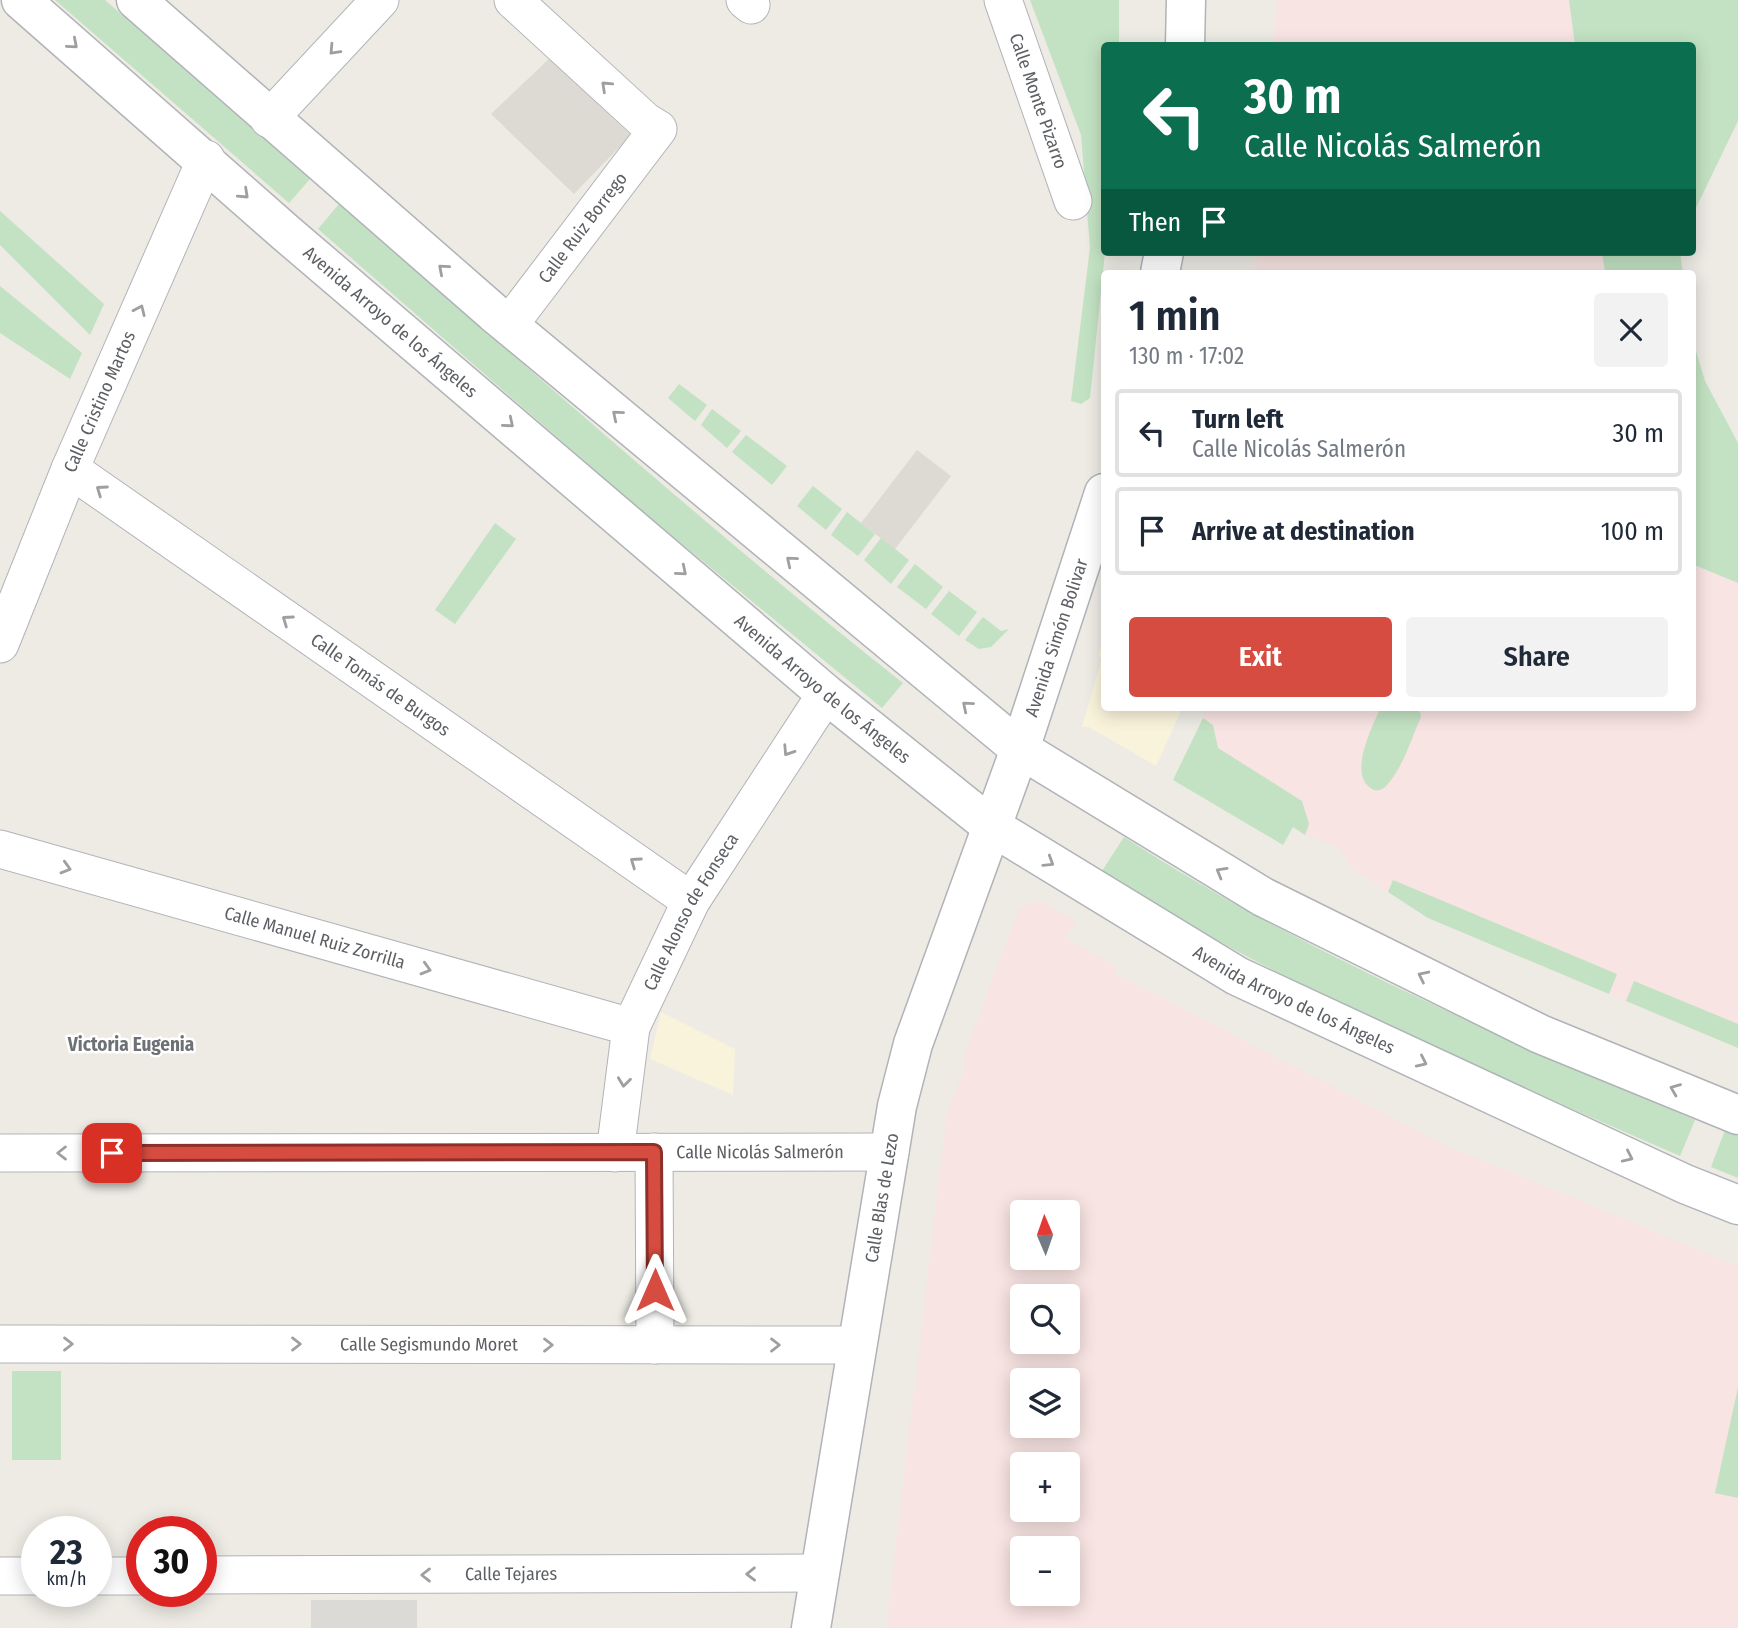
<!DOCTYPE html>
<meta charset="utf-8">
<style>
:root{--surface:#fff;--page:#f2f2f3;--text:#1f2937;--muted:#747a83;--line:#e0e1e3;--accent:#d74c40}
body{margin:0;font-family:"Fira Sans Condensed",sans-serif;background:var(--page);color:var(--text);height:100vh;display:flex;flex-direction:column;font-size:26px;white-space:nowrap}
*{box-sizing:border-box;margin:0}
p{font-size:23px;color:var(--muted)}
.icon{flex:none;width:38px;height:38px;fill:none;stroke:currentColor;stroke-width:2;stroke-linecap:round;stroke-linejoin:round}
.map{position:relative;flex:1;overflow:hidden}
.sheet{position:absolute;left:1101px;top:270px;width:595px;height:441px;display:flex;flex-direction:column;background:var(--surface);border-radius:7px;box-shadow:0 4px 18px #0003}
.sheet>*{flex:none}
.hud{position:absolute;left:1101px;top:42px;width:595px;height:214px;border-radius:7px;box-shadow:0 4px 18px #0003;background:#0b6e4f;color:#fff;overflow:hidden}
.needle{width:46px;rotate:358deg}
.tools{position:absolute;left:1010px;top:1200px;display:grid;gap:14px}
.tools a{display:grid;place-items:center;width:70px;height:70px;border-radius:7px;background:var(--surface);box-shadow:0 4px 18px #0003;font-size:35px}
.speed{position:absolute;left:21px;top:1516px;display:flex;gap:14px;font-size:35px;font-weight:700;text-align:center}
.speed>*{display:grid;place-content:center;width:91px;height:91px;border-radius:50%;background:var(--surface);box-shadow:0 4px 18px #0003;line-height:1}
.speed small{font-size:18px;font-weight:400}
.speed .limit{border:10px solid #d22;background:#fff;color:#111}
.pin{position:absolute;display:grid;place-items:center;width:60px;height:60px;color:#fff;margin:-30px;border-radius:14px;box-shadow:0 4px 10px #0006}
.me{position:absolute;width:77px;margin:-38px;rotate:0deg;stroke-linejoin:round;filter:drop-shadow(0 0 5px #0008)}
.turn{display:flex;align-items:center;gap:24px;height:147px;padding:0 28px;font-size:32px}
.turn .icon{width:91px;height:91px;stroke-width:2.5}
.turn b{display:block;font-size:49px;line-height:60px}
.then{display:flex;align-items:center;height:66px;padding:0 28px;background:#0003;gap:14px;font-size:26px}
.round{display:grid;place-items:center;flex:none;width:74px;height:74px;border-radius:7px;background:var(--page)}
.headline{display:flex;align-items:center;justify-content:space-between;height:119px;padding:0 28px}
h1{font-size:42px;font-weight:600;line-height:52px}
.cta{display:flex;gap:14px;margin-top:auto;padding:14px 28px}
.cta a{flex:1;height:80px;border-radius:7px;background:var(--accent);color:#fff;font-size:28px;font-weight:600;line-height:80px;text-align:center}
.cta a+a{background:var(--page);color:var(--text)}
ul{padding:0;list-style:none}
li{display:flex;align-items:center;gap:21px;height:88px;margin:0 14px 10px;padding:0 14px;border:4px solid var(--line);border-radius:7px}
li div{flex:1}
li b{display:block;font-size:26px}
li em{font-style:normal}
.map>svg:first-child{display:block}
</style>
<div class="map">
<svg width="1738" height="1628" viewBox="0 0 1738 1628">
<rect width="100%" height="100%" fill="#edebe4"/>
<g fill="#faf3dc">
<path d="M 1104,632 L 1104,707 L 1183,707 L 1156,766 L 1089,727 L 1082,727 L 1102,658 L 1099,656 Z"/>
<path d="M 661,1012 L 735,1049 L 733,1095 L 650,1059 Z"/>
</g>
<rect fill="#dcdad6" x="311" y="1600" width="106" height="28"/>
<g fill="#dcdad2">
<path d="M 550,58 L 631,135 L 574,194 L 491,114 Z"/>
<path d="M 917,450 L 951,476 L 895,549 L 861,523 Z"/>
</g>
<g fill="#f8e4e2" fill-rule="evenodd">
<path d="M 1277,0 L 1569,0 L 1575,45 L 1273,46 Z"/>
<path d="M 1258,252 L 1602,252 L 1605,273 L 1255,273 Z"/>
<path d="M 1692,564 L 1738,583 L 1738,1048 L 1428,918 L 1351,868 L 1340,848 L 1305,835 L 1187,753 L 1208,707 L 1692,707 Z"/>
<path d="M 1042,902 L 1076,921 L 1066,938 L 1117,967 L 1114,973 L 1445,1145 L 1738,1266 L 1738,1628 L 886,1628 L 947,1112 L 967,1063 L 962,1061 L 1018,911 L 1026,905 ZM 1022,1213 L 1068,1213 L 1068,1258 L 1022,1258 ZM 1022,1297 L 1068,1297 L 1068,1342 L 1022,1342 ZM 1022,1381 L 1068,1381 L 1068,1426 L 1022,1426 ZM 1022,1465 L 1068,1465 L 1068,1510 L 1022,1510 ZM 1022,1549 L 1068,1549 L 1068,1594 L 1022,1594 Z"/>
</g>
<g fill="#c3e2c3">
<path d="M 55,0 L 105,0 L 310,179 L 289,203 Z"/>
<path d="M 1030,0 L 1119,0 L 1119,45 L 1104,46 L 1105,252 L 1090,398 L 1081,404 L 1071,401 L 1090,248 L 1081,135 Z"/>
<path d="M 1569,0 L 1738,0 L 1738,121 L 1692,216 L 1692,46 L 1575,45 Z"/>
<path d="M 339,204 C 526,365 709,530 903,683 L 882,708 L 643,512 L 318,229 Z"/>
<path d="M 0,211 L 104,304 L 90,335 L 0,245 Z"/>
<path d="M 1602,252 L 1680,252 L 1683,273 L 1605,273 Z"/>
<path d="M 0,286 L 82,353 L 70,379 L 0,333 Z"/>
<path d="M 1692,338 L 1705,381 L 1738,443 L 1738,583 L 1692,564 Z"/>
<path d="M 679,384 L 707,405 L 695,421 L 668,398 Z"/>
<path d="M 712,409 L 741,431 L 727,448 L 701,425 Z"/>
<path d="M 746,435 L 787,466 L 772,485 L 732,452 Z"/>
<path d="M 813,486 L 842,509 L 826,530 L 797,506 Z"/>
<path d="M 847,512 L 875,534 L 858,556 L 831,535 Z"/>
<path d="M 495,523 L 516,539 L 455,624 L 435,610 Z"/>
<path d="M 881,538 L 909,560 L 891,584 L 864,560 Z"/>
<path d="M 915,564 L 943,587 L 926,609 L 897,587 Z"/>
<path d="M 949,591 L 977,612 L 959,636 L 931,614 Z"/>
<path d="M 983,617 L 1001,631 L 1009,629 L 991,647 L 979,649 L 965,640 Z"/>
<path d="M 1381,707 L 1411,707 L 1420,712 L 1421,717 C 1411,739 1403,768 1386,786 C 1382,790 1377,792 1372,789 C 1347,775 1373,725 1381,707 Z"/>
<path d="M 1203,718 L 1213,725 L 1218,748 L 1302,801 L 1309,824 L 1305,835 L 1293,827 L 1283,845 L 1173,780 Z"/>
<path d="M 1124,837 C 1303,953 1500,1036 1695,1120 L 1680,1156 C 1545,1097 1409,1039 1277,972 C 1217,942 1159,906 1102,871 Z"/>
<path d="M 1393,880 L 1617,974 L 1609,994 L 1428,918 L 1388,892 Z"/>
<path d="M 1634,981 L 1738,1024 L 1738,1048 L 1626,1001 Z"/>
<path d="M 1725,1130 L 1738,1136 L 1738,1178 L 1711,1167 Z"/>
<rect x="12" y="1371" width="49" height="89"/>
<path d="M 1738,1387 L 1738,1498 L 1715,1493 Z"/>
</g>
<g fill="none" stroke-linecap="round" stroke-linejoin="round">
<g stroke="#b1b4b8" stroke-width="39">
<g id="minor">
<path d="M 745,0 L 751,5"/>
<path id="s1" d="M 1003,0 L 1073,201"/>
<path d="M 269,119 L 380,0"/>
<path id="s2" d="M 509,325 L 658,129 L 645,121 L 513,0"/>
<path id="s3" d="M 70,469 L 691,901"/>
<path id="s4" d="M 0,644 L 70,469 L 206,159"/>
<path id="s5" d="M 0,849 L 631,1027"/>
<path d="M 654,1152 L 655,1345"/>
<path id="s6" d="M 0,1153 L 890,1152"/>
<path id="s7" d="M 615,1153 L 631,1027 L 691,901 L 826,694"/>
<path id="s8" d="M 0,1344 L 857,1345"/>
<path id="s9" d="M 201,1575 L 820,1573"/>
<path d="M 0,1576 L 37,1576"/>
<path d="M 96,1576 L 142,1576"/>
</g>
</g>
<g stroke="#b0b3b7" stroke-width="41">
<g id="secondary">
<path id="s10" d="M 21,0 L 286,233 L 826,694 L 991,826 L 1237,976 L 1685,1184 L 1738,1205"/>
<path d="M 136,0 L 494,313 L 1020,749 L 1263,897 L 1540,1034 L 1738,1115"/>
<path d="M 1185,46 L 1186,0"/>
<path d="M 1160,273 L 1164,252"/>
<path id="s11" d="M 811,1628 L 897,1106 L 913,1044 L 1020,749 L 1104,493"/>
</g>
</g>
<use href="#minor" stroke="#fff" stroke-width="37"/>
<use href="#secondary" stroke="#fff" stroke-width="38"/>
</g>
<defs><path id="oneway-chevron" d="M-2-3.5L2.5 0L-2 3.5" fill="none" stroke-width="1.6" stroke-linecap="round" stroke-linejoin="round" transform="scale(1.75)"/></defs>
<g stroke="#9d9fa1">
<use href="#oneway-chevron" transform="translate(73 44) rotate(41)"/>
<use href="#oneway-chevron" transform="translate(334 50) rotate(133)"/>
<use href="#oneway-chevron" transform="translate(606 86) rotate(-137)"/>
<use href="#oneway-chevron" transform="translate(244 194) rotate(43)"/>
<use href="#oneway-chevron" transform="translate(443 269) rotate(-139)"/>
<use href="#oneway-chevron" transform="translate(140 310) rotate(-66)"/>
<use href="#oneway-chevron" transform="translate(617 415) rotate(-140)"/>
<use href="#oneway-chevron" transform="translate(509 423) rotate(40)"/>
<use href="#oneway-chevron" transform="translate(101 490) rotate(-145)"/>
<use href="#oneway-chevron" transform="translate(791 561) rotate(-140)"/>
<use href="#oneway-chevron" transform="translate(682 571) rotate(40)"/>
<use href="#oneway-chevron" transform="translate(287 620) rotate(-145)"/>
<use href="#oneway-chevron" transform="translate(967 706) rotate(-140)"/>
<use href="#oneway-chevron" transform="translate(788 751) rotate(123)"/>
<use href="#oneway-chevron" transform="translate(635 862) rotate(-145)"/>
<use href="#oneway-chevron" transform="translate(1049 862) rotate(32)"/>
<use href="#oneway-chevron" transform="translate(66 868) rotate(16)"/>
<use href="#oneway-chevron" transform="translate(1221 872) rotate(-150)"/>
<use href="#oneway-chevron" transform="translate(426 969) rotate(16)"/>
<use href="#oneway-chevron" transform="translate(1423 976) rotate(-154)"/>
<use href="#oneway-chevron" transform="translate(1422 1062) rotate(25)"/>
<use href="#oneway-chevron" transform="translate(624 1082) rotate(97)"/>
<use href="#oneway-chevron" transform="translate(1675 1089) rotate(-158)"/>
<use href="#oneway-chevron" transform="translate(62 1153) rotate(-180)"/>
<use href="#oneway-chevron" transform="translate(1628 1157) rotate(25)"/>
<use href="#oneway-chevron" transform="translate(68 1344)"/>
<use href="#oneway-chevron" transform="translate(296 1344)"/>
<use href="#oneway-chevron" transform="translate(548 1345)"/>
<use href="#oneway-chevron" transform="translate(775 1345)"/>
<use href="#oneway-chevron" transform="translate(751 1574) rotate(179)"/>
<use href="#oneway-chevron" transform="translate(426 1575) rotate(180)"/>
</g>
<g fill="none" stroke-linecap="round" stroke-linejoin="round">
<g stroke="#8c312a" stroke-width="18">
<path id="route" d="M 112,1153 L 654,1152 L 655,1290"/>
</g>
<use href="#route" stroke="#d74c40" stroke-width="12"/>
</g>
<g text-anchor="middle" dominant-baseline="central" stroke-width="5" stroke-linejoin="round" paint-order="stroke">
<g font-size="18" fill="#5c5f63" stroke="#fff">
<text stroke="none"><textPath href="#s1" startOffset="107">Calle Monte Pizarro</textPath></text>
<text stroke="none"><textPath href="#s2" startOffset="122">Calle Ruiz Borrego</textPath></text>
<text stroke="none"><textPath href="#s10" startOffset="490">Avenida Arroyo de los Ángeles</textPath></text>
<text stroke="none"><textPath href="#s4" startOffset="262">Calle Cristino Martos</textPath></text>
<text stroke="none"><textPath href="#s11" startOffset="1024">Avenida Simón Bolivar</textPath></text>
<text stroke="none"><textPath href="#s3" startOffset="378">Calle Tomás de Burgos</textPath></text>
<text stroke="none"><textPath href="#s10" startOffset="1057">Avenida Arroyo de los Ángeles</textPath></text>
<text stroke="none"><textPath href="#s7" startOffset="257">Calle Alonso de Fonseca</textPath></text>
<text stroke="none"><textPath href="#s5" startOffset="327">Calle Manuel Ruiz Zorrilla</textPath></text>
<text stroke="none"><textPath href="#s10" startOffset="1624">Avenida Arroyo de los Ángeles</textPath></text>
<text stroke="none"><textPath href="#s6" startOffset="760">Calle Nicolás Salmerón</textPath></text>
<text stroke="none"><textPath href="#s11" startOffset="436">Calle Blas de Lezo</textPath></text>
<text stroke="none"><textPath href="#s8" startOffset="429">Calle Segismundo Moret</textPath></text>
<text stroke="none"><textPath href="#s9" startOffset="310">Calle Tejares</textPath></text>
</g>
<g font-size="19" font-weight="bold" fill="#6d7175" stroke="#fff">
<text x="131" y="1044">Victoria Eugenia</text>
</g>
</g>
</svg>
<div class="tools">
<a><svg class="needle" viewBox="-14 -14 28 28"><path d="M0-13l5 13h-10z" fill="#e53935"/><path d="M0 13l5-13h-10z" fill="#747a83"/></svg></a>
<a><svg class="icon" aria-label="search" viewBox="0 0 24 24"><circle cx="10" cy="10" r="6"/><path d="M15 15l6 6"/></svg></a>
<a><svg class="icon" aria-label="layers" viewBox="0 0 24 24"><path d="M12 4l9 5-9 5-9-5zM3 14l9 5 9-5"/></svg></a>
<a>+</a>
<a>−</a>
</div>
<div class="speed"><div>23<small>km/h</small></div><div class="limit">30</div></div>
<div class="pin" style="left:112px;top:1153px;background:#d93025"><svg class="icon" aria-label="arrive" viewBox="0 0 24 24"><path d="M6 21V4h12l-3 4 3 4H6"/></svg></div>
<svg class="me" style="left:655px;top:1290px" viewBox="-20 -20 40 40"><path d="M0-17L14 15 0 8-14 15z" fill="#d74c40" stroke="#fff" stroke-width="4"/></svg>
<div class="hud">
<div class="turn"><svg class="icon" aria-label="left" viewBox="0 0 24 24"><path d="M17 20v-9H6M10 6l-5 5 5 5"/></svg><div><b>30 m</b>Calle Nicolás Salmerón</div></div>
<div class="then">Then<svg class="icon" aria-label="arrive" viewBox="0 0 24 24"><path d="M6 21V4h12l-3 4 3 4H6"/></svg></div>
</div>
<section class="sheet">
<div class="headline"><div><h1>1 min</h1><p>130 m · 17:02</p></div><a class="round"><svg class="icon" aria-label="close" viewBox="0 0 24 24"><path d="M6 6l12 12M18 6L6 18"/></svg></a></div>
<ul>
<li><svg class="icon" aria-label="left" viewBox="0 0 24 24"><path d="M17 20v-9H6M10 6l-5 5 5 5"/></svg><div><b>Turn left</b><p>Calle Nicolás Salmerón</p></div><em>30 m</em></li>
<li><svg class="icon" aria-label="arrive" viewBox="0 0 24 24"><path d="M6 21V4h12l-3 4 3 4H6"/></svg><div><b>Arrive at destination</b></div><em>100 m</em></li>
</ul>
<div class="cta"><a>Exit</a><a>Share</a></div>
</section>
</div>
